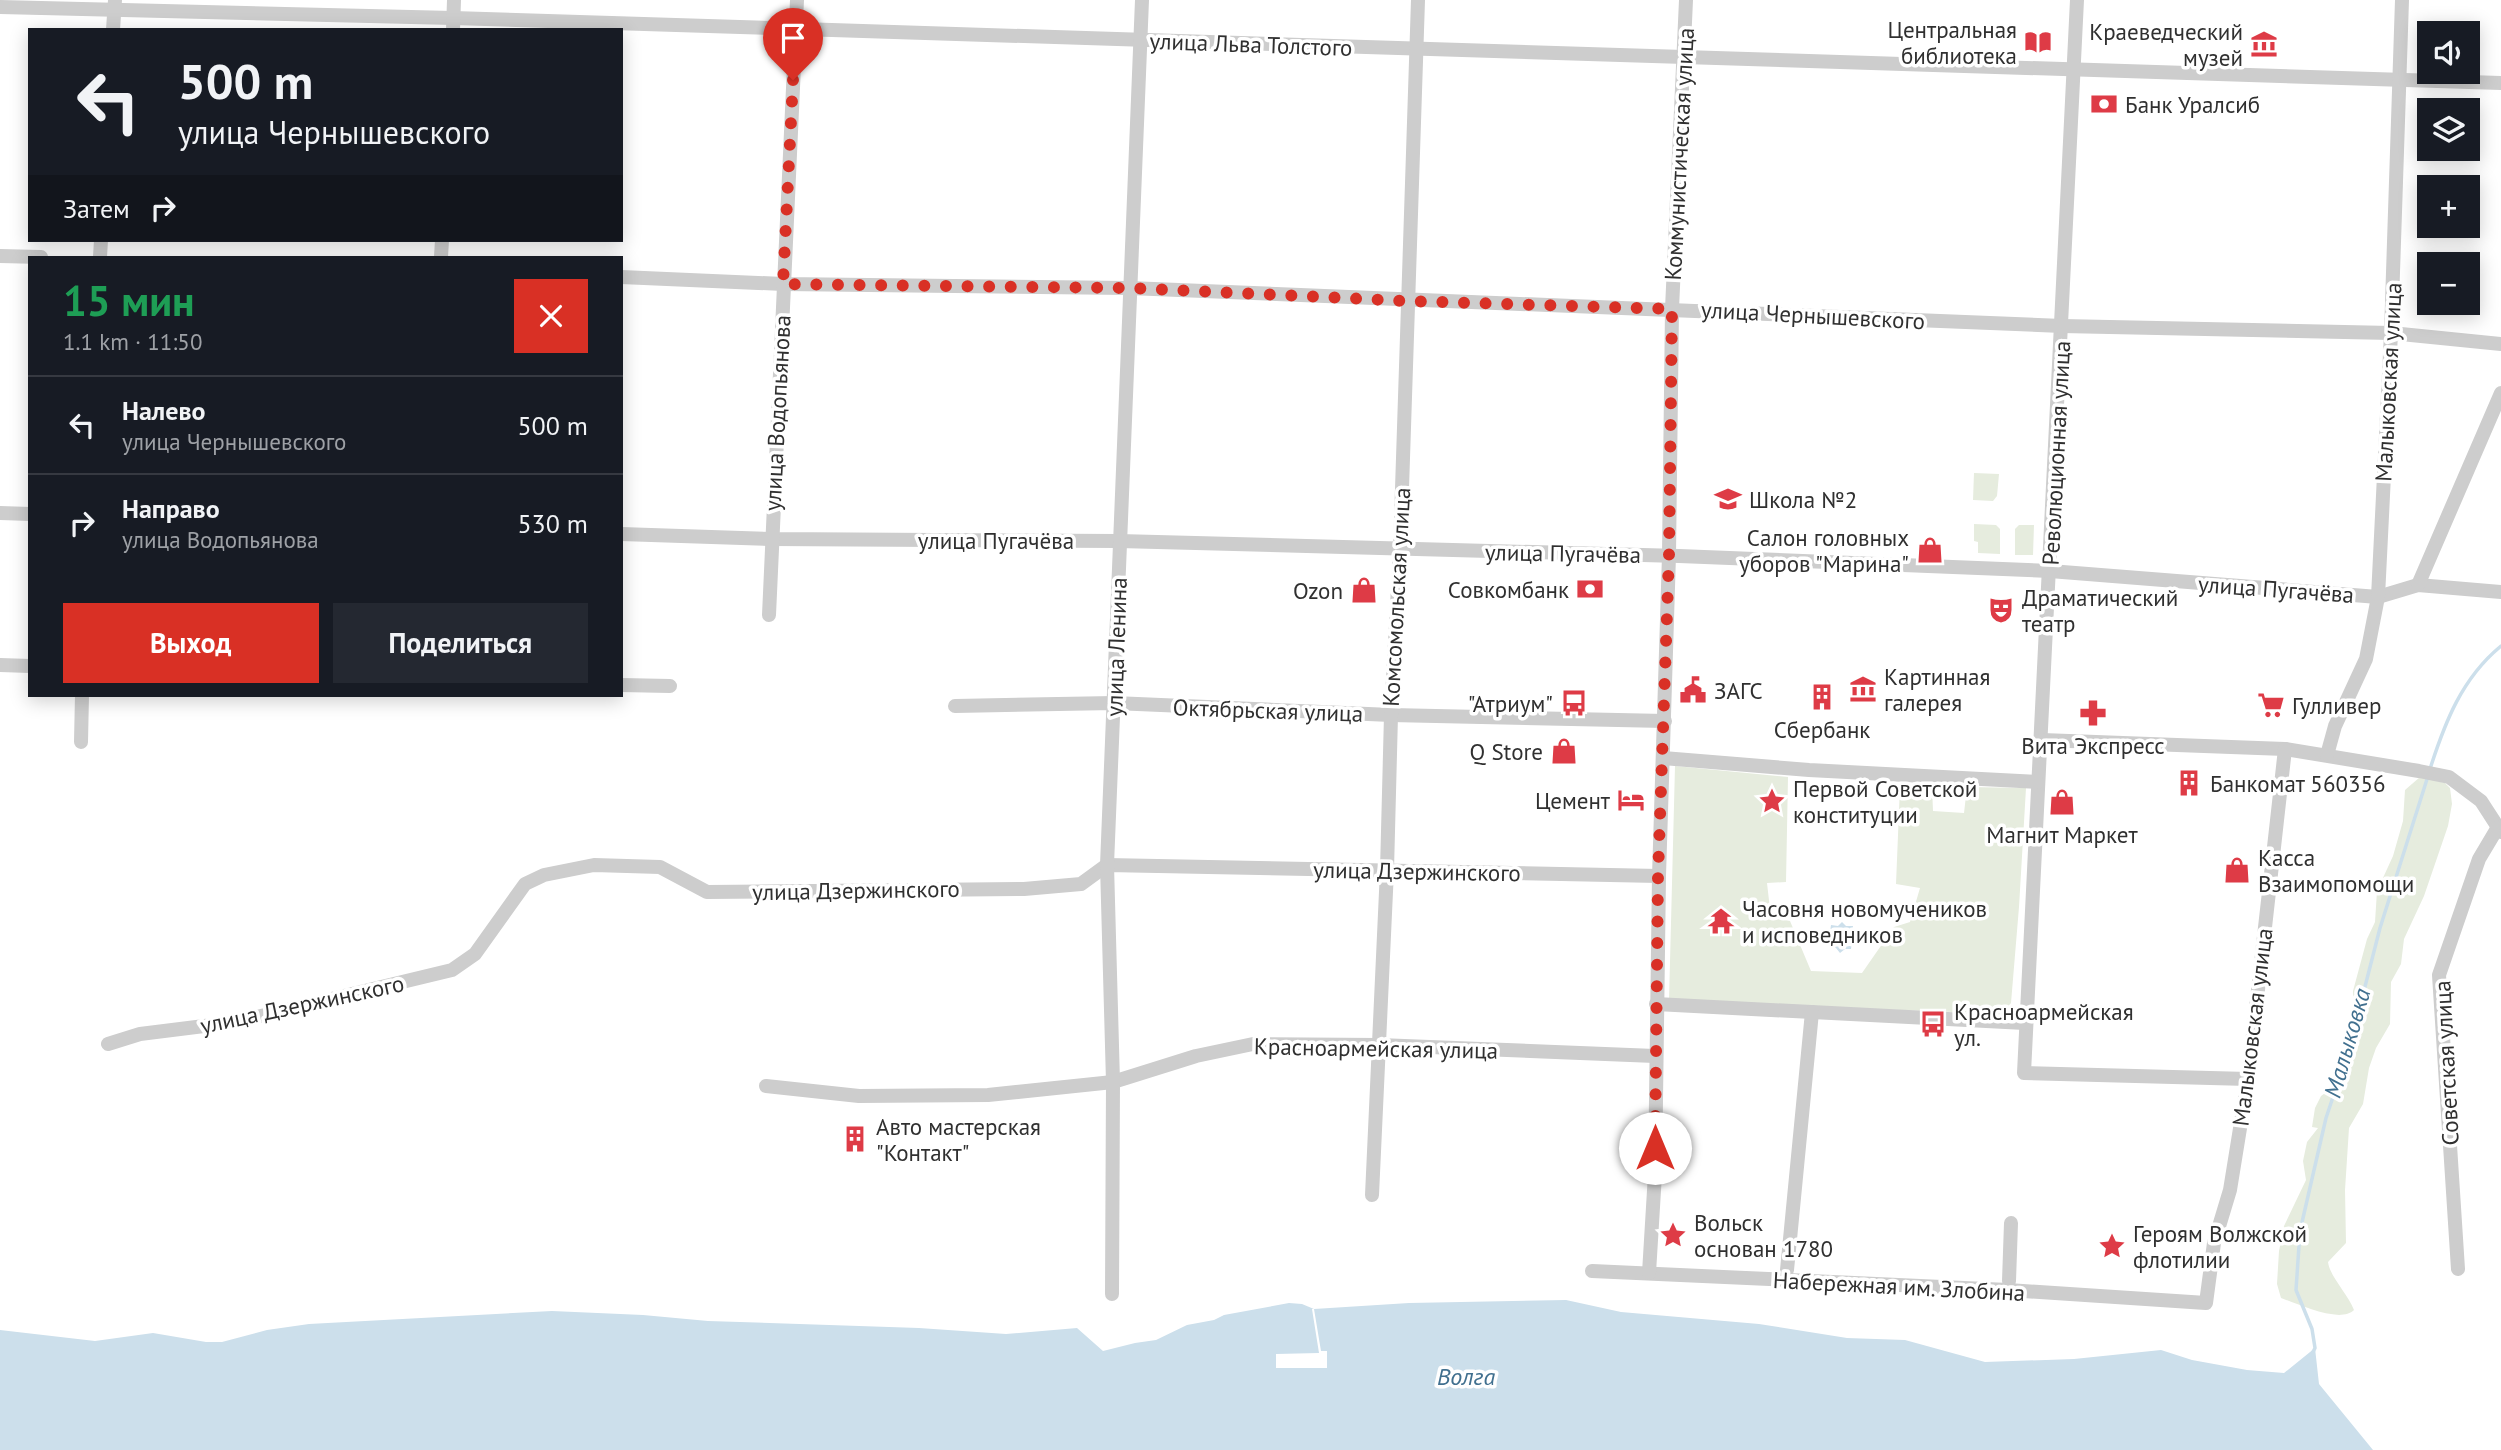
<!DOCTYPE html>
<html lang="ru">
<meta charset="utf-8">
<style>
:root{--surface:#171b24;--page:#242831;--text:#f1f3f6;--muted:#9ea1a6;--line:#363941;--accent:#d93025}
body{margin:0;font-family:"PT Sans",sans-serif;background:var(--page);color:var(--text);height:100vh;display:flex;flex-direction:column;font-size:26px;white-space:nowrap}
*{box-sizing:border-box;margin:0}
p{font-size:23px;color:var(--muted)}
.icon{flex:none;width:38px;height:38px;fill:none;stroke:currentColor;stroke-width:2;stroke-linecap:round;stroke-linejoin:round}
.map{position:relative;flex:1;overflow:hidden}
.side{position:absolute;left:28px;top:256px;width:595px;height:441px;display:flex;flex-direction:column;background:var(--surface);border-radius:0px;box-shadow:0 4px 18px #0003}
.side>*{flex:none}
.banner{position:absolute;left:28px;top:28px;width:595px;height:214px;border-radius:0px;box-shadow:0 4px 18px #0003;background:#171b24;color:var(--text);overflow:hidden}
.controls{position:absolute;left:2417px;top:21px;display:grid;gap:14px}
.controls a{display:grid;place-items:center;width:63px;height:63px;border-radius:0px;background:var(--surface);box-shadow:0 4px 18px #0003;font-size:35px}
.pin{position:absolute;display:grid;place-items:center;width:60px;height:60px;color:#fff;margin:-72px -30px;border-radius:50% 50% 50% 0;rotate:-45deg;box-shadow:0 0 7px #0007}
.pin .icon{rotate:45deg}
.me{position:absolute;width:77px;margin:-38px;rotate:0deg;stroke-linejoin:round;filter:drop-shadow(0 0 5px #0008)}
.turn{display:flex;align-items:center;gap:24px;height:147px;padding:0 35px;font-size:32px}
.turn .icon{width:91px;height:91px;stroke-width:2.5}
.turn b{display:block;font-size:49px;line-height:60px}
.then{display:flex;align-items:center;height:66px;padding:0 35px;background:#0003;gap:14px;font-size:26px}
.round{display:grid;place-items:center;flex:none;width:74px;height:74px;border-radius:0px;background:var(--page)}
.overview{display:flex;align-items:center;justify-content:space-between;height:119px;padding:0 35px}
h1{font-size:42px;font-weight:700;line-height:52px;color:#1e9e55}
.cta{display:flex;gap:14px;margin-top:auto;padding:14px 35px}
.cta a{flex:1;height:80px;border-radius:0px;background:var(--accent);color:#fff;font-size:28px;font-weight:700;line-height:80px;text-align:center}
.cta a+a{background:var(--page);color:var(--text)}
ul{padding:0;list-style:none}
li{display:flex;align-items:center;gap:21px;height:98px;padding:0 35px;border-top:2px solid var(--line)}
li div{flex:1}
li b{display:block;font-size:26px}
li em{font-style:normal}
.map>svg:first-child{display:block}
</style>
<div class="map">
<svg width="2501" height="1450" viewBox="0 0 2501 1450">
<rect width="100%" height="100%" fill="#fff"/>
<g fill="#e6ecde">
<path d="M 1974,473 L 1999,474 L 1997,496 L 1993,501 L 1973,500 Z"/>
<path d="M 1974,524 L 1996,525 L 2000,529 L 2000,554 L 1978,553 L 1978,542 L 1974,541 Z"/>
<path d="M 2019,525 L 2034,525 L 2033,555 L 2015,555 L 2015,529 Z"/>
<path d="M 1675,766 L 1788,777 L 1786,882 L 1767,883 L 1771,918 L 1790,921 L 1811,971 L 1862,973 L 1894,927 L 1910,922 L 1920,888 L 1896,884 L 1900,786 L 1932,787 L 1933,811 L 1964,813 L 1967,787 L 2026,788 L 2019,907 L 2011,1003 L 2003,1014 L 1669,1001 Z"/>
<path d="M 2420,777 L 2445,783 L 2450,788 L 2452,804 L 2448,826 L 2424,896 L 2404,939 L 2401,964 L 2391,982 L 2390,1024 L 2376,1048 L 2369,1068 L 2363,1104 L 2349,1128 L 2345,1190 L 2346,1243 L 2328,1262 C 2330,1277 2348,1294 2354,1310 C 2340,1324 2298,1304 2281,1298 L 2277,1284 L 2279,1251 L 2284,1226 L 2306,1180 L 2303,1161 L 2307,1142 L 2318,1128 L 2312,1127 L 2315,1108 L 2321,1096 L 2336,1085 L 2344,1074 L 2348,1040 L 2354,1023 L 2353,991 L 2367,939 L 2375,922 L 2377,891 L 2393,856 L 2403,821 L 2405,790 Z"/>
</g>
<g fill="#ccdfeb">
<path d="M 1842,922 L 1846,926 L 1853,926 L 1852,933 L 1857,938 L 1852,942 L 1851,949 L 1845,949 L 1840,953 L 1836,948 L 1830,948 L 1830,941 L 1826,936 L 1830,932 L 1831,925 L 1838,926 Z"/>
<path d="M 1566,1300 L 1621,1312 L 1759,1324 L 1847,1338 L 1905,1340 L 1985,1362 L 2074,1359 L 2161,1350 L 2192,1360 L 2247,1370 L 2284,1373 L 2315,1348 L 2319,1384 L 2373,1450 L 0,1450 L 0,1330 L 95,1341 L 153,1333 L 206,1342 L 222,1342 L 267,1330 L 309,1324 L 552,1311 L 643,1315 L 708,1321 L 919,1328 L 1006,1334 L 1077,1328 L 1103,1351 L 1135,1343 L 1156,1340 L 1187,1325 L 1214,1320 L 1224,1315 L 1289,1303 L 1302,1304 L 1314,1309 L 1409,1303 Z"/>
</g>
<path fill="#fff" d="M 1312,1309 L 1314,1309 L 1321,1351 L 1327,1351 L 1327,1368 L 1276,1368 L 1276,1354 L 1319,1353 Z"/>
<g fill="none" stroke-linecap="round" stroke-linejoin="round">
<g stroke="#ccdfeb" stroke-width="3.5">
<path d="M 2430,769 C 2445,722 2462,678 2501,646"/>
<path d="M 2313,1352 L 2315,1348 L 2312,1329 L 2296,1290 L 2300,1231 L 2326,1118 L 2349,1049 L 2380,928 L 2428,776"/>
</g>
<g stroke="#cdcdcd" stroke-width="14">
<path d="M 2077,0 L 2024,1073 L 2248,1079"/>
<path d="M 0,7 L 453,18 L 2501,83"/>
<path d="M 113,30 L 115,0"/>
<path d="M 453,30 L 454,0"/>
<path d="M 0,256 L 41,257"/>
<path d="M 100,257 L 101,240"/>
<path d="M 441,257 L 442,240"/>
<path d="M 621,277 L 783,284 L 1129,288 L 2062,326 L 2391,333 L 2501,344"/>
<path d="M 0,513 L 30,514"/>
<path d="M 621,534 L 771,539 L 1119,541 L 1679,556 L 2050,571 L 2378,597 L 2418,585 L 2501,592"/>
<path d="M 2418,585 L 2501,393"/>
<path d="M 769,615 L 797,0"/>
<path d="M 0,665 L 30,666"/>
<path d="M 621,685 L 670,686"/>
<path d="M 955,706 L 1114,703 L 1391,715 L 1665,721"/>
<path d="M 2042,740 L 2285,749 L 2419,771 L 2449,777 L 2481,801 L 2501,832"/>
<path d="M 81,742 L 82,695"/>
<path d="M 2327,755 L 2335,726 L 2366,659 L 2378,597 L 2391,333 L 2402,0"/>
<path d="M 1663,758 L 1809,770 L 2037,782"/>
<path d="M 1656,1004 L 2025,1023"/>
<path d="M 108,1044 L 140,1034 L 236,1022 L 452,970 L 475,954 L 525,884 L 544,875 L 594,865 L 660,867 L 707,892 L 1024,889 L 1081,884 L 1107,865 L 1659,876"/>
<path d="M 766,1086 L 859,1096 L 988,1095 L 1113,1082 L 1196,1056 L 1253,1044 L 1379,1045 L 1655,1056"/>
<path d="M 1372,1195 L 1387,870 L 1391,715 L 1400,550 L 1418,0"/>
<path d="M 2458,1269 L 2439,975 L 2479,859 L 2498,827"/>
<path d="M 1787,1270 L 1812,1012"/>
<path d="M 1592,1271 L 2008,1290 L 2206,1303 L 2214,1243 L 2230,1190 L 2248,1079 L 2285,749"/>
<path d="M 1649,1273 L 1655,1174 L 1659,876 L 1669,555 L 1672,309 L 1686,0"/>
<path d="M 2009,1281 L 2011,1223"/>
<path d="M 1112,1294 L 1113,1082 L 1107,865 L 1142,0"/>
</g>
</g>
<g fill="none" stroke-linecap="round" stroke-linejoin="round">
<path stroke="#d93025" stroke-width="12" stroke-dasharray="0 21.6" d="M 793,80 L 783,284 L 1129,288 L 1407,301 L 1672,309 L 1669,555 L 1658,876 L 1655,1148"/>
</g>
<defs>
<g id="library-bare" transform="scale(2.1)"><path d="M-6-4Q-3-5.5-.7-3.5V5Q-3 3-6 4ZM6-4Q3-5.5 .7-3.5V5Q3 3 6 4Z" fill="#de3b46" stroke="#fff" stroke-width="2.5" paint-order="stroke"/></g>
<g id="museum-bare" transform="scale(2.1)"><path d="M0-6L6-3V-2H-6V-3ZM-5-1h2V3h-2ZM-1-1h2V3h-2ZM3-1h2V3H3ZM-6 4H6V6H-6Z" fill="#de3b46" stroke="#fff" stroke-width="2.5" paint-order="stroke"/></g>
<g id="bank-bare" transform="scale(2.1)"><path d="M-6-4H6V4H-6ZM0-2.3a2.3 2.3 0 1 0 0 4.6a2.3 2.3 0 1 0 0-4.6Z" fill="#de3b46" stroke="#fff" stroke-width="2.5" paint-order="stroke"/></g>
<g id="school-bare" transform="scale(2.1)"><path d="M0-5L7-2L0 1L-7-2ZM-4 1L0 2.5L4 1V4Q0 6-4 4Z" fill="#de3b46" stroke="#fff" stroke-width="2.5" paint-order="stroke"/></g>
<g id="shop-bare" transform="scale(2.1)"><path d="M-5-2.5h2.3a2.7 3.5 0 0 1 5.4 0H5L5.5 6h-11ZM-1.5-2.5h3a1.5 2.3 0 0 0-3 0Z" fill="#de3b46" stroke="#fff" stroke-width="2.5" paint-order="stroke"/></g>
<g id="theatre-bare" transform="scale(2.1)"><path d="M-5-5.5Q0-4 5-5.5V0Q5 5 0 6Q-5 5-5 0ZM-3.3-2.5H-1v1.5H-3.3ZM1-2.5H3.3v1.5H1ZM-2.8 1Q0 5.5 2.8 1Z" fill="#de3b46" stroke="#fff" stroke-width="2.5" paint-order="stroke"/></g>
<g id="civic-bare" transform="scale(2.1)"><path d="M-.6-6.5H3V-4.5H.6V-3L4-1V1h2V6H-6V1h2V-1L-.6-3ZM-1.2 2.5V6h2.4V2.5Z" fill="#de3b46" stroke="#fff" stroke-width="2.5" paint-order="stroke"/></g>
<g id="building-bare" transform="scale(2.1)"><path d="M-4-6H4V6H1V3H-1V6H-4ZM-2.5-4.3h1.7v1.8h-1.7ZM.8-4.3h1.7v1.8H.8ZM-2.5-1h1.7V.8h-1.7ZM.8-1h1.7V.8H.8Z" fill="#de3b46" stroke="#fff" stroke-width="2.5" paint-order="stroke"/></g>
<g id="bus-bare" transform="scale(2.1)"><path d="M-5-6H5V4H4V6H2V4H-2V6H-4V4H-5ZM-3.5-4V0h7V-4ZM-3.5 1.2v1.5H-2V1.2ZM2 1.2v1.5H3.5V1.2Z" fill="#de3b46" stroke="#fff" stroke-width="2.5" paint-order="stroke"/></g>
<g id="supermarket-bare" transform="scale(2.1)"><path d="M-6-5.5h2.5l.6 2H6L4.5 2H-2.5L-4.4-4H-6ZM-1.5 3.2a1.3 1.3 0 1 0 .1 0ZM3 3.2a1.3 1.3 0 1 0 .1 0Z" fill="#de3b46" stroke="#fff" stroke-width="2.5" paint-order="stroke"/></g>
<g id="pharmacy-bare" transform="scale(2.1)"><path d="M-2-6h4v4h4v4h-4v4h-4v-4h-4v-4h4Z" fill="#de3b46" stroke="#fff" stroke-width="2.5" paint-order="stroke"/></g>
<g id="hotel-bare" transform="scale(2.1)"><path d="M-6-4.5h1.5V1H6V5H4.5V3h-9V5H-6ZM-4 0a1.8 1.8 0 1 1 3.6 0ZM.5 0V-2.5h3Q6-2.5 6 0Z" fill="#de3b46" stroke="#fff" stroke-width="2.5" paint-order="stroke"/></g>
<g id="sight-bare" transform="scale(2.1)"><path d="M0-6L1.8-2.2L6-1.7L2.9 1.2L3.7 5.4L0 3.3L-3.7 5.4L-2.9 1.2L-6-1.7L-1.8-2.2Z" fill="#de3b46" stroke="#fff" stroke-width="2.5" paint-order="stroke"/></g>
<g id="temple-bare" transform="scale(2.1)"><path d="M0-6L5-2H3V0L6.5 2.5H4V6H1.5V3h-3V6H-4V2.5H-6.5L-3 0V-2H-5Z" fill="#de3b46" stroke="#fff" stroke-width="2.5" paint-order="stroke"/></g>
</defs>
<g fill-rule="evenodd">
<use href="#library-bare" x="2038" y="42"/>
<use href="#museum-bare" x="2264" y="44"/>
<use href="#bank-bare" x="2104" y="104"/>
<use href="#school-bare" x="1728" y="499"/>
<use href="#shop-bare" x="1930" y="550"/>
<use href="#bank-bare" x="1590" y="589"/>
<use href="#shop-bare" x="1364" y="590"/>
<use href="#theatre-bare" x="2001" y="610"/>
<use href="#museum-bare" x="1863" y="689"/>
<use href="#civic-bare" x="1693" y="690"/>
<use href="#building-bare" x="1822" y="697"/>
<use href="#bus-bare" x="1574" y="703"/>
<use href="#supermarket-bare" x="2271" y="705"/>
<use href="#pharmacy-bare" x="2093" y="713"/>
<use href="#shop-bare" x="1564" y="751"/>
<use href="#building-bare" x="2189" y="783"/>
<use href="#hotel-bare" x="1631" y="800"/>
<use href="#sight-bare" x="1772" y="801"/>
<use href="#shop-bare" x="2062" y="802"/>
<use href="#shop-bare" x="2237" y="870"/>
<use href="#temple-bare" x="1721" y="921"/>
<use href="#bus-bare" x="1933" y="1024"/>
<use href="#building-bare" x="855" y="1139"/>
<use href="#sight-bare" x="1673" y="1235"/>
<use href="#sight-bare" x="2112" y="1246"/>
</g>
<g text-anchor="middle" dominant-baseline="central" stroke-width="7" stroke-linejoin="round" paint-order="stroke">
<g font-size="23" fill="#303030" stroke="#fff" text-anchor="start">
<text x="2017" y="29" text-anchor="end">Центральная<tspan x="2017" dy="26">библиотека</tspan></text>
<text x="2243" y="31" text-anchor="end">Краеведческий<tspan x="2243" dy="26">музей</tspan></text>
<text x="2125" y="104">Банк Уралсиб</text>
<text x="1749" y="499">Школа №2</text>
<text x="1909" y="537" text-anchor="end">Салон головных<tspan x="1909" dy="26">уборов "Марина"</tspan></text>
<text x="1569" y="589" text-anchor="end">Совкомбанк</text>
<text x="1343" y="590" text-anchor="end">Ozon</text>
<text x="2022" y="597">Драматический<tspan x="2022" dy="26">театр</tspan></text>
<text x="1884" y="676">Картинная<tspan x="1884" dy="26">галерея</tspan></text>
<text x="1714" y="690">ЗАГС</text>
<text x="1553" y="703" text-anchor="end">"Атриум"</text>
<text x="2292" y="705">Гулливер</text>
<text x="1822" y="729" text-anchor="middle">Сбербанк</text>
<text x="2093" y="745" text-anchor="middle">Вита Экспресс</text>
<text x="1543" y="751" text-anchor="end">Q Store</text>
<text x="2210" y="783">Банкомат 560356</text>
<text x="1793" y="788">Первой Советской<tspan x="1793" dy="26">конституции</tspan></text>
<text x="1610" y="800" text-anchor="end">Цемент</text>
<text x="2062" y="834" text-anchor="middle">Магнит Маркет</text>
<text x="2258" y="857">Касса<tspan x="2258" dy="26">Взаимопомощи</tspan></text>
<text x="1742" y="908">Часовня новомучеников<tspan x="1742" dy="26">и исповедников</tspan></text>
<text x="1954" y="1011">Красноармейская<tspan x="1954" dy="26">ул.</tspan></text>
<text x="876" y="1126">Авто мастерская<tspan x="876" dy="26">"Контакт"</tspan></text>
<text x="1694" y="1222">Вольск<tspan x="1694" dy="26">основан 1780</tspan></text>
<text x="2133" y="1233">Героям Волжской<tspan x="2133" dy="26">флотилии</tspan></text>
</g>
<g font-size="23" fill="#303030" stroke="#fff">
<text transform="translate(1251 44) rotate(2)">улица Льва Толстого</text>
<text transform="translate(1679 154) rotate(-87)">Коммунистическая улица</text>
<text transform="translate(1813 315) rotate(3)">улица Чернышевского</text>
<text transform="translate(2388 382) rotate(-87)">Малыковская улица</text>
<text transform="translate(777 413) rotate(-87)">улица Водопьянова</text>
<text transform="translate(2056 453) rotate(-87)">Революционная улица</text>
<text x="996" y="540">улица Пугачёва</text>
<text transform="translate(1563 553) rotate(1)">улица Пугачёва</text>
<text transform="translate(2276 589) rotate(4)">улица Пугачёва</text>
<text transform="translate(1396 597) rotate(-87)">Комсомольская улица</text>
<text transform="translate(1116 647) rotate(-88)">улица Ленина</text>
<text transform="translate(1268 710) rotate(2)">Октябрьская улица</text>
<text transform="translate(1417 871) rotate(1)">улица Дзержинского</text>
<text transform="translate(856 890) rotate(-1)">улица Дзержинского</text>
<text transform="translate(302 1004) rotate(-12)">улица Дзержинского</text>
<text transform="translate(2252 1027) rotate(-83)">Малыковская улица</text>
<text transform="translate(1376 1048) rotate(1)">Красноармейская улица</text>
<text transform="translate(2446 1063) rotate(-93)">Советская улица</text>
<text transform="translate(1899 1286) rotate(3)">Набережная им. Злобина</text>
</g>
<g font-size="24" font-style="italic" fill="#41708f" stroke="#fff">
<text transform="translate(2347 1043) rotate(-74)">Малыковка</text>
<text x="1466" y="1376">Волга</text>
</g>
</g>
</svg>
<div class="controls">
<a><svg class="icon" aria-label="sound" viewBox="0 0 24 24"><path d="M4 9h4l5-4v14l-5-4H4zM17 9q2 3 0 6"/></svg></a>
<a><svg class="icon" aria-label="layers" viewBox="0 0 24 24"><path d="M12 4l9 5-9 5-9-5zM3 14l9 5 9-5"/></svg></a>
<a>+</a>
<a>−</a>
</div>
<div class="pin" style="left:793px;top:80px;background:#d93025"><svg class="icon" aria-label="arrive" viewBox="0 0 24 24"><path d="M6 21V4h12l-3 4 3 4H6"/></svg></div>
<svg class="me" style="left:1655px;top:1148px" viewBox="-20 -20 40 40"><circle r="19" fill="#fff"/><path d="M0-13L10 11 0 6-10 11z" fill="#d93025"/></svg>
<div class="banner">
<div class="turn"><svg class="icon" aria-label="left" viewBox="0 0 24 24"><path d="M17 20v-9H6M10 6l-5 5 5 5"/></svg><div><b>500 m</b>улица Чернышевского</div></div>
<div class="then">Затем<svg class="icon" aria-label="right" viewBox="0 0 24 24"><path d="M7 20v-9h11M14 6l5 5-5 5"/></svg></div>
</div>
<section class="side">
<div class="overview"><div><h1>15 мин</h1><p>1.1 km · 11:50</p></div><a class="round" style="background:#d93025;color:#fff"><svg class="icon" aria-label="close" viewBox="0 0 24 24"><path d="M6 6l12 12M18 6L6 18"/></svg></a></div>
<ul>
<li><svg class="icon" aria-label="left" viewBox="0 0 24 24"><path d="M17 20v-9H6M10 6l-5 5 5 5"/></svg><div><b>Налево</b><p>улица Чернышевского</p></div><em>500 m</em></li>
<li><svg class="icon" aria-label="right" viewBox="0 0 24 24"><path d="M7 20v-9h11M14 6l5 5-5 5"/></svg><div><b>Направо</b><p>улица Водопьянова</p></div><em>530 m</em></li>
</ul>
<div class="cta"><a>Выход</a><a>Поделиться</a></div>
</section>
</div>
